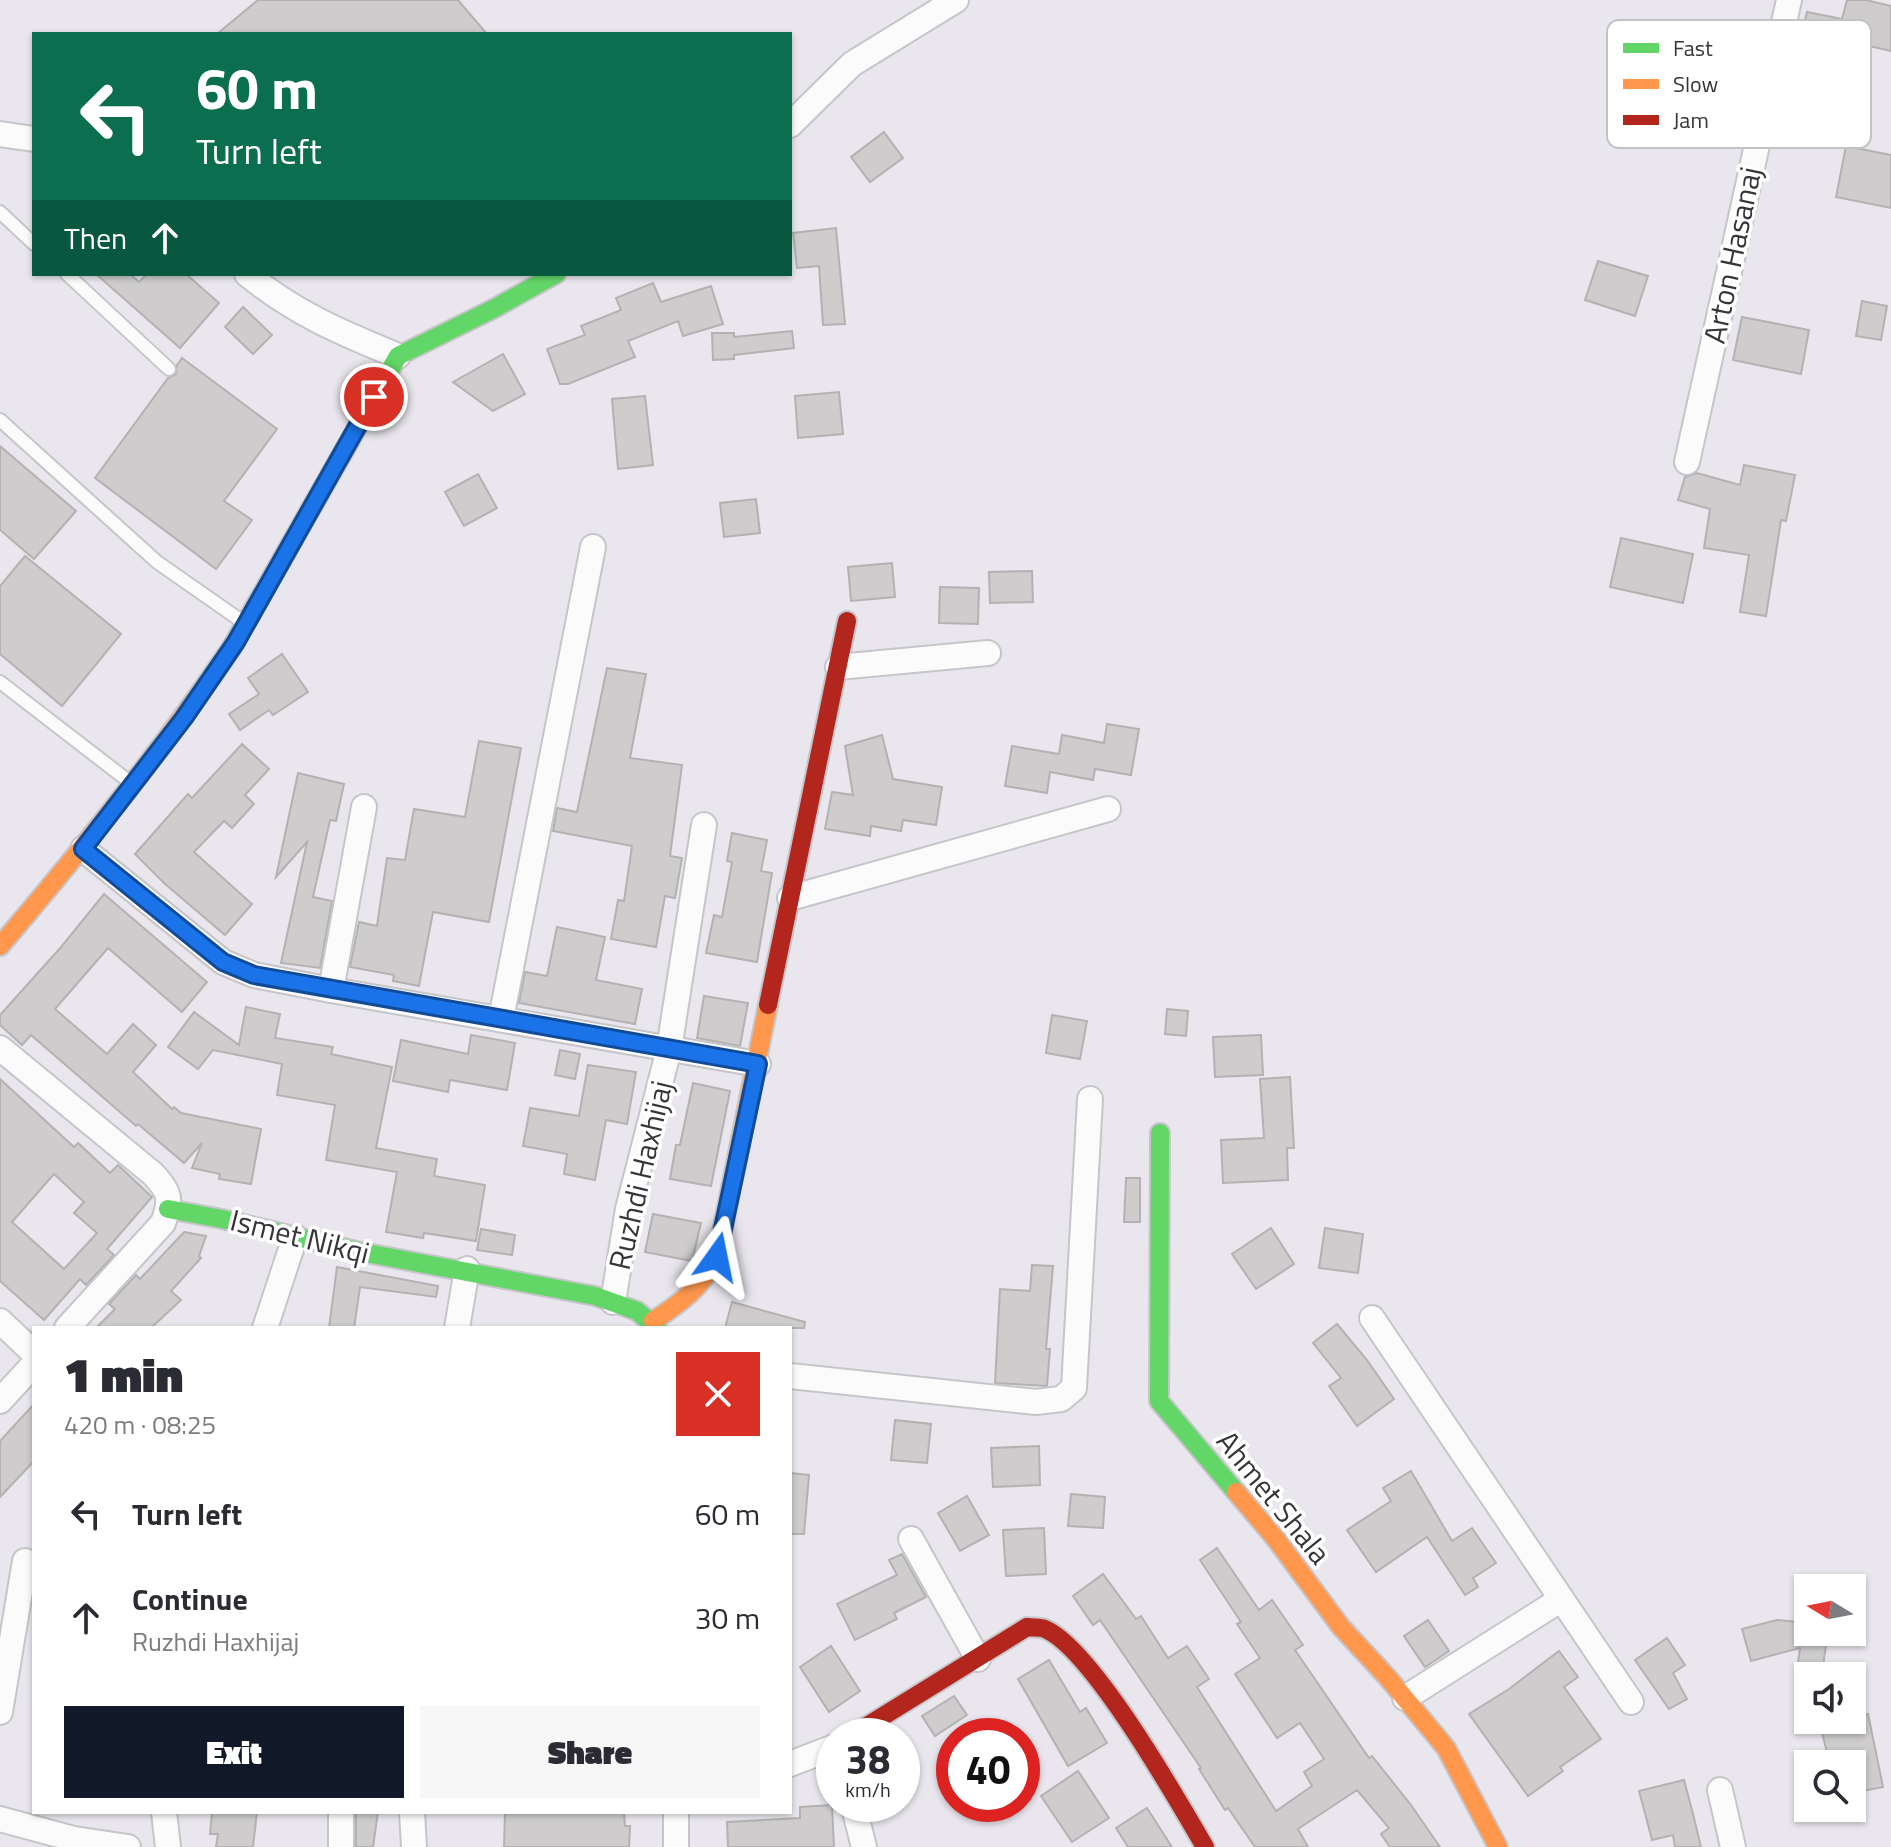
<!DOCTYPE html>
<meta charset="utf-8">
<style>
:root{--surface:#fff;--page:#f7f7f7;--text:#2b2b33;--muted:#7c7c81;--accent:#111827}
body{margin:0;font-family:"Titillium Web",sans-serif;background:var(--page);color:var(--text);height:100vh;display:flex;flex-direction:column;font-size:30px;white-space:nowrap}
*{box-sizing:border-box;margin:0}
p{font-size:26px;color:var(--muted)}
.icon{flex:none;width:44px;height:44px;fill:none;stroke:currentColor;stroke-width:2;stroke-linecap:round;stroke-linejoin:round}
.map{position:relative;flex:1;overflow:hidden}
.drawer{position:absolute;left:32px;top:1326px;width:760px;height:488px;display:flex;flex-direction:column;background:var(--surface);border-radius:0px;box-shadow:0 2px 6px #0004}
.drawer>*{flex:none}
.top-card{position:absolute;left:32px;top:32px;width:760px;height:244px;border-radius:0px;box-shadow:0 2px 6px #0004;background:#0b6e4f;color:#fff;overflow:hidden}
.needle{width:52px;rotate:280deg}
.fabs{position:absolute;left:1794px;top:1574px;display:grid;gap:16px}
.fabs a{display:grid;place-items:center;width:72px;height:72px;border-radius:0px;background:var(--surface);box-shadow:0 2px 6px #0004;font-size:40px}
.speed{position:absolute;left:816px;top:1718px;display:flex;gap:16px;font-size:40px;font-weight:700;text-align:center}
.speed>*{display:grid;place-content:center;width:104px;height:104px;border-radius:50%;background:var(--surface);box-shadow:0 2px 6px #0004;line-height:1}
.speed small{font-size:20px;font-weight:400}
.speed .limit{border:12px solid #d22;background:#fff;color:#111}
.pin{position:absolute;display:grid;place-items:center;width:68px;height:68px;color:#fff;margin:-34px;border:4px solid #fff;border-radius:50%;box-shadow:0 2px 8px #0007}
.me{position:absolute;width:88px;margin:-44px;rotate:12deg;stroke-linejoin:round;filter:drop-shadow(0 0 6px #0008)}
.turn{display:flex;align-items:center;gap:28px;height:168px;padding:0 32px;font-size:36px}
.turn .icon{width:104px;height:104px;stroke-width:2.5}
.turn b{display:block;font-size:56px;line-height:68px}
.then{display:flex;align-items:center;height:76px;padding:0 32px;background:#0003;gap:16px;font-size:30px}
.round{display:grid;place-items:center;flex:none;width:84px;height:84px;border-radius:0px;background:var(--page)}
.head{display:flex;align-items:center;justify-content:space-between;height:136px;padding:0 32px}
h1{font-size:48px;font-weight:800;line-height:60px}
.primary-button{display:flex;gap:16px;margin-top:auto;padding:16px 32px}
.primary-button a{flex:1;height:92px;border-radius:0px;background:var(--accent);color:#fff;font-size:32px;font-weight:800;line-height:92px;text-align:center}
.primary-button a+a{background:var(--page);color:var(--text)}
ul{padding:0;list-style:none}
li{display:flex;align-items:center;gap:24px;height:104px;padding:0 32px}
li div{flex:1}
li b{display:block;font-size:30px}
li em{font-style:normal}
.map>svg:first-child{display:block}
</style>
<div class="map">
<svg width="1891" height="1847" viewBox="0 0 1891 1847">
<rect width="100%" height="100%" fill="#e9e7ed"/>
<g fill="#cecccd" stroke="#b4b1b3" stroke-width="2" fill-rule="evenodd">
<path d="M 258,0 L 458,0 L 487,34 L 217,34 Z"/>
<path d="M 1847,0 L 1866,0 L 1891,6 L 1891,51 L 1825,36 L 1812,105 L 1782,100 L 1792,54 L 1797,55 L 1807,12 L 1842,19 Z"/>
<path d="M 884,132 L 903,158 L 870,182 L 851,157 Z"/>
<path d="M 1846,146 L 1891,155 L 1891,208 L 1836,197 Z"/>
<path d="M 836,228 L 845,324 L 823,325 L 819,266 L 797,268 L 793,233 Z"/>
<path d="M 1598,261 L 1648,276 L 1635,316 L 1585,300 Z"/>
<path d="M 96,274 L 130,274 L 139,282 L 147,274 L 186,274 L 219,303 L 180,348 Z"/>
<path d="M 653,283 L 661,302 L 711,286 L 723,324 L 683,336 L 678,321 L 628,341 L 635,357 L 568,384 L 560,384 L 547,349 L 585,335 L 581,326 L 621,310 L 616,298 Z"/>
<path d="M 1862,301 L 1887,306 L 1881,340 L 1856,336 Z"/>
<path d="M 243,307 L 272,335 L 253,354 L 225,327 Z"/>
<path d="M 1742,317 L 1809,330 L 1801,374 L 1733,360 Z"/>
<path d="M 792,331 L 794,348 L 734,355 L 734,359 L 713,360 L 712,333 L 734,333 L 734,337 Z"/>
<path d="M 503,354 L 525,394 L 493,411 L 453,382 Z"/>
<path d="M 182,358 L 277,429 L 224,501 L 252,520 L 216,569 L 95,478 L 168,378 L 176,374 L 177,365 Z"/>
<path d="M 839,392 L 843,434 L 798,438 L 795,396 Z"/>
<path d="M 645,396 L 653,465 L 618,469 L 612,399 Z"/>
<path d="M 0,446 L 76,511 L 34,559 L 0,530 Z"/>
<path d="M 1744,465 L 1795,475 L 1786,521 L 1781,520 L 1766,616 L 1740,612 L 1749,555 L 1704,548 L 1710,509 L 1678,500 L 1685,477 L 1697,473 L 1740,485 Z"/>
<path d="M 478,474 L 497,508 L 464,526 L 445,492 Z"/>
<path d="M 756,499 L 760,533 L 724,537 L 720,503 Z"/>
<path d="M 1621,538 L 1693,554 L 1683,603 L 1610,587 Z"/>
<path d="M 25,556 L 121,634 L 62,706 L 0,654 L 0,586 Z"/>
<path d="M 892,563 L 895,597 L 851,601 L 848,567 Z"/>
<path d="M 1032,571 L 1033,602 L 990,603 L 989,572 Z"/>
<path d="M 940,587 L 979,588 L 978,624 L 939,623 Z"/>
<path d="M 282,654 L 308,692 L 273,715 L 269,710 L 240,730 L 229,714 L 259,694 L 248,678 Z"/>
<path d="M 607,668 L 646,674 L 630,758 L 682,765 L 670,856 L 682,858 L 675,898 L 665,896 L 656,947 L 611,939 L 618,900 L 624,901 L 632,846 L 553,831 L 557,808 L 577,812 Z"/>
<path d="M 1107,724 L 1139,729 L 1131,775 L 1095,769 L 1093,780 L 1050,772 L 1047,793 L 1005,786 L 1012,746 L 1059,754 L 1062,735 L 1104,743 Z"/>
<path d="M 882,735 L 893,779 L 942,787 L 936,825 L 903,820 L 901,831 L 871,826 L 870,836 L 825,829 L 832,792 L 853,795 L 845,746 Z"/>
<path d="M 479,741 L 521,748 L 489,922 L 433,912 L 419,986 L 393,981 L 394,975 L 350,967 L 359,922 L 377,926 L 387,858 L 405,860 L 414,809 L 465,817 Z"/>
<path d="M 242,744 L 269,769 L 245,795 L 254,804 L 232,828 L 224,821 L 194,852 L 252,904 L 225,935 L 164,883 L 135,854 L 188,794 L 192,798 Z"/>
<path d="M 298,773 L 344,784 L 336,821 L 330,820 L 313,897 L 332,901 L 320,968 L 281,963 L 307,842 L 276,877 Z"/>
<path d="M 732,833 L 767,840 L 761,871 L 772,873 L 757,962 L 706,953 L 714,915 L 722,917 L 732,862 L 727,861 Z"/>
<path d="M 104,894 L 207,982 L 182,1012 L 108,948 L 55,1009 L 107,1054 L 133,1024 L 156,1045 L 133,1072 L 172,1109 L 174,1107 L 181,1113 L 261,1129 L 251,1184 L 219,1179 L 220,1174 L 192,1168 L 202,1143 L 184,1163 L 138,1124 L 136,1126 L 31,1035 L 22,1045 L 0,1025 L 0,1015 L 62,946 Z"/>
<path d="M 557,927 L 605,937 L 596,980 L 642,989 L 635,1024 L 519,1003 L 525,972 L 547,976 Z"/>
<path d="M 704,996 L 748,1003 L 740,1046 L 697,1038 Z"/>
<path d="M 246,1007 L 280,1014 L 275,1038 L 333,1047 L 331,1054 L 392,1067 L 376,1148 L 437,1159 L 434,1176 L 485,1185 L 476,1241 L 424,1233 L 423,1238 L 386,1232 L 397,1172 L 326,1160 L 335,1105 L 277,1095 L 282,1064 L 213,1050 L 198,1069 L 168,1047 L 194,1012 L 239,1045 Z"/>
<path d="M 1167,1009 L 1188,1011 L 1186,1036 L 1165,1034 Z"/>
<path d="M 1052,1015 L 1087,1021 L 1080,1059 L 1046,1053 Z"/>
<path d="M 471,1035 L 515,1043 L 507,1090 L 450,1080 L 448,1092 L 393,1081 L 401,1040 L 468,1054 Z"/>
<path d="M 1261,1035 L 1263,1075 L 1215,1077 L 1213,1037 Z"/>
<path d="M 560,1050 L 580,1054 L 575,1079 L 555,1075 Z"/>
<path d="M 588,1065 L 636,1072 L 627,1124 L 606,1120 L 595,1180 L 564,1174 L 567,1154 L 523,1146 L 530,1108 L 579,1116 Z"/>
<path d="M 1290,1077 L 1294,1148 L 1287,1148 L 1288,1180 L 1223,1183 L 1221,1140 L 1264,1138 L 1260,1079 Z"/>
<path d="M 0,1079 L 74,1147 L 78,1143 L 110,1173 L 118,1165 L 152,1197 L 107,1249 L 114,1255 L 86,1285 L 80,1279 L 44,1320 L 0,1281 ZM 54,1174 L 84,1202 L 74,1213 L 97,1233 L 64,1269 L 12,1222 Z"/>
<path d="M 693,1083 L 730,1091 L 711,1186 L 670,1179 L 676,1145 L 680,1145 Z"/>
<path d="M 1126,1178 L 1140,1178 L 1140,1222 L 1124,1222 Z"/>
<path d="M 653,1214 L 701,1223 L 692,1261 L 645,1252 Z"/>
<path d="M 1271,1228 L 1294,1264 L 1256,1289 L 1232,1254 Z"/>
<path d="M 1325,1228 L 1363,1234 L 1358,1273 L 1319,1268 Z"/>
<path d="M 481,1229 L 515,1235 L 512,1255 L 477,1250 Z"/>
<path d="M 184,1232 L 206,1236 L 199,1256 L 201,1258 L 171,1291 L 181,1300 L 151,1328 L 96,1328 L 115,1309 L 109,1304 L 136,1275 L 140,1279 Z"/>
<path d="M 1032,1265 L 1053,1266 L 1046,1349 L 1050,1349 L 1047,1386 L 995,1383 L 1000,1289 L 1030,1291 Z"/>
<path d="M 337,1267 L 438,1286 L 436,1297 L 360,1287 L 354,1328 L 329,1328 Z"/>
<path d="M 732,1302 L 805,1322 L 804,1328 L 725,1328 Z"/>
<path d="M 1337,1324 L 1367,1360 L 1394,1399 L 1357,1426 L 1329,1386 L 1341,1378 L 1313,1343 Z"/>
<path d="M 34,1404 L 34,1461 L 0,1497 L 0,1441 Z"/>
<path d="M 895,1420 L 931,1424 L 927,1463 L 891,1460 Z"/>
<path d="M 1039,1446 L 1040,1485 L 993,1487 L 991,1448 Z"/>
<path d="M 1411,1471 L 1452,1541 L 1472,1528 L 1496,1563 L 1473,1578 L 1478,1587 L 1465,1595 L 1427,1537 L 1376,1572 L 1347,1530 L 1391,1501 L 1383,1488 Z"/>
<path d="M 790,1473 L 809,1475 L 804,1534 L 790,1534 Z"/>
<path d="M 1071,1494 L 1105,1497 L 1103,1528 L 1068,1526 Z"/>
<path d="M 967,1496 L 989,1535 L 960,1551 L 938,1513 Z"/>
<path d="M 1044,1528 L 1046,1574 L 1006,1576 L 1003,1530 Z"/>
<path d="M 1217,1548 L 1259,1610 L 1272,1600 L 1303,1645 L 1295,1650 L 1369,1758 L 1372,1756 L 1411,1805 L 1440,1847 L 1390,1847 L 1381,1834 L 1389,1828 L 1357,1790 L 1298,1829 L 1308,1847 L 1255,1847 L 1228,1808 L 1225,1810 L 1199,1769 L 1201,1768 L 1100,1620 L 1093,1625 L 1073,1596 L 1103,1574 L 1136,1619 L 1141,1616 L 1168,1658 L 1187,1646 L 1209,1679 L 1197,1687 L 1276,1811 L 1312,1786 L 1304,1772 L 1324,1759 L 1300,1723 L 1277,1738 L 1235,1674 L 1260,1658 L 1237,1624 L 1241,1622 L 1200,1560 Z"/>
<path d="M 902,1554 L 926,1597 L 894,1613 L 897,1619 L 855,1640 L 837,1604 L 897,1575 L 889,1560 Z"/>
<path d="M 1428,1620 L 1449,1651 L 1425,1667 L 1404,1636 Z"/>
<path d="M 1777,1620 L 1808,1623 L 1808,1632 L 1828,1632 L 1823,1666 L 1798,1663 L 1800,1648 L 1751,1661 L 1742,1629 Z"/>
<path d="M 1667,1638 L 1685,1665 L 1673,1673 L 1687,1699 L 1669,1709 L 1635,1660 Z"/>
<path d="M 831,1646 L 860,1691 L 829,1712 L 800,1667 Z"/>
<path d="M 1559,1651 L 1578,1677 L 1564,1687 L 1601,1739 L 1560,1767 L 1563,1771 L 1528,1796 L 1469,1714 L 1509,1689 Z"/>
<path d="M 1049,1660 L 1080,1712 L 1086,1708 L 1107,1743 L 1068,1766 L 1018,1679 Z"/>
<path d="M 954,1696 L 967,1715 L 935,1736 L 922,1716 Z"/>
<path d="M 1868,1714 L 1883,1787 L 1852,1793 L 1852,1764 L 1830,1764 L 1820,1725 L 1852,1720 L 1852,1717 Z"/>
<path d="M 1078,1771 L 1109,1818 L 1072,1842 L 1041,1796 Z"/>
<path d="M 1684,1780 L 1693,1814 L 1701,1847 L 1675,1847 L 1673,1835 L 1652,1840 L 1646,1817 L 1639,1791 Z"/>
<path d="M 832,1805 L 834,1847 L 728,1847 L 727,1822 L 800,1818 L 800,1807 Z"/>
<path d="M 1147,1808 L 1172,1847 L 1128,1847 L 1116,1828 Z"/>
<path d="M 212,1812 L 257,1812 L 253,1847 L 216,1847 L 218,1834 L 210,1834 Z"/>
<path d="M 356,1812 L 378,1812 L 373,1847 L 356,1847 Z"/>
<path d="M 505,1812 L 624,1812 L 625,1826 L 630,1826 L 629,1847 L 504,1847 Z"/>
</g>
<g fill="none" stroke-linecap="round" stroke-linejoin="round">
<g stroke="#c6c5c9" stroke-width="16">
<g id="lane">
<path d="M 0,212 L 34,244"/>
<path d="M 67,274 L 169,369"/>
<path d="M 0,420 L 157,562 L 243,622"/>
<path d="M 0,682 L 131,783"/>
</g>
</g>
<g stroke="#c6c5c9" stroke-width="28">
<g id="street">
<path d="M 790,125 L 852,64 L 956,0"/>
<path d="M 0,134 L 34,139"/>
<path d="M 247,274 C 294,313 342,333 398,356"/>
<path d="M 1687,462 L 1789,0"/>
<path d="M 838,667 L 988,653"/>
<path d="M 83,849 L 223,962 L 254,975 L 331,990 L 364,807"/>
<path d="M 790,898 L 1108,809"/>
<path d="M 331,990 L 758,1064"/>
<path d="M 501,1019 L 593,547"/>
<path d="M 0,1048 L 153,1174 C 170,1192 172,1199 163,1223 L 67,1328"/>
<path d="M 613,1302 L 628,1209 L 669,1049 L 704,825"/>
<path d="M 1372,1318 L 1631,1702"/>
<path d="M 0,1321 L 34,1353"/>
<path d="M 265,1328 L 295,1237"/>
<path d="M 457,1328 L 467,1269"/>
<path d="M 790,1376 L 1036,1402 L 1061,1399 L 1074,1388 L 1090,1099"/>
<path d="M 0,1401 L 34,1364"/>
<path d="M 911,1539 L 978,1659"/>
<path d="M 1405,1698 L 1560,1600"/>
<path d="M 0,1712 L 25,1561"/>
<path d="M 790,1764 L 834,1747"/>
<path d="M 1720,1790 L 1733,1847"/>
<path d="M 853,1804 L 864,1847"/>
<path d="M 164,1812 L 168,1847"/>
<path d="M 412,1812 L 414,1847"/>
<path d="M 676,1812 L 676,1847"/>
<path d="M 0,1819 L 74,1839 L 128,1847"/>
<path d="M 341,1847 L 341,1812"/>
</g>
</g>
<g stroke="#c6c5c9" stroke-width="22">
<g id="fast">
<path d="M 232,647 L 398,356 L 495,308 L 556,274"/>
<path d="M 1160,1133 L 1159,1401 L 1236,1492"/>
<path d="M 168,1209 L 222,1219 L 356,1251 L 595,1296 L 637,1311 L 657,1328"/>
</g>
</g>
<g stroke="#c6c5c9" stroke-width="22">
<g id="slow">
<path d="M 0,946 C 82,850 161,752 232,647"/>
<path d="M 653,1321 C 681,1303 702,1287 717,1257 L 768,1005"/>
<path d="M 1236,1492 L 1275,1538 L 1341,1627 L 1388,1678 L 1446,1748 L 1498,1847"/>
</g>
</g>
<g stroke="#c6c5c9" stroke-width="22">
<g id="jam">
<path d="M 768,1005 L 847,621"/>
<path d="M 851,1736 L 1027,1627 C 1033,1628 1040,1627 1045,1629 C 1092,1649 1177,1799 1205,1847"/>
</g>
</g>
<use href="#lane" stroke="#fcfbfc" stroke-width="12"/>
<use href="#street" stroke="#fcfbfc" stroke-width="24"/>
<use href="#fast" stroke="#63d668" stroke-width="18"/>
<use href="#slow" stroke="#ff974d" stroke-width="18"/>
<use href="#jam" stroke="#b3261e" stroke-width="18"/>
</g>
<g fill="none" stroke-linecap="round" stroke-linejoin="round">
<g stroke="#114b97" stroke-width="20">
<path id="route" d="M 374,397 L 236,642 L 184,718 L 83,849 L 223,962 L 254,975 L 758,1064 L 717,1257"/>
</g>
<use href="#route" stroke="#1a73e8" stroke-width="14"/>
</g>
<g text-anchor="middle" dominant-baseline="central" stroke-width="7" stroke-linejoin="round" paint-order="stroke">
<g font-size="30" fill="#363539" stroke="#fff">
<text transform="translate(1732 255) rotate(-78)">Arton Hasanaj</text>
<text transform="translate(640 1175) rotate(-77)">Ruzhdi Haxhijaj</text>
<text transform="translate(300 1236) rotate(14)">Ismet Nikqi</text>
<text transform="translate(1274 1497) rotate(51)">Ahmet Shala</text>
</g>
</g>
<rect x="1607" y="20" width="264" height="128" rx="12" fill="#fff" stroke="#c3c2c4" stroke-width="2"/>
<rect x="1623" y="43" width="36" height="10" fill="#63d668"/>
<rect x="1623" y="79" width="36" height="10" fill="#ff974d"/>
<rect x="1623" y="115" width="36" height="10" fill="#b3261e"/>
<g font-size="22" fill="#363539">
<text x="1673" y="56">Fast</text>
<text x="1673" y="92">Slow</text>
<text x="1673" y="128">Jam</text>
</g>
</svg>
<div class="fabs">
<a><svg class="needle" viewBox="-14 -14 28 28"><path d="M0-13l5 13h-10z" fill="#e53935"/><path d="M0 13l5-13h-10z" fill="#7c7c81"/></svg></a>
<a><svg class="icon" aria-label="sound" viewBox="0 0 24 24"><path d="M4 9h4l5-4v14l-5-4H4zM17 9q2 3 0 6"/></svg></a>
<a><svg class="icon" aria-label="search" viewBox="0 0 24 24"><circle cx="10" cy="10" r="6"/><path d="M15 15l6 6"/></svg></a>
</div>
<div class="speed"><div>38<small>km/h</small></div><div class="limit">40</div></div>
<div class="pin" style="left:374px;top:397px;background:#d93025"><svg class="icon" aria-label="arrive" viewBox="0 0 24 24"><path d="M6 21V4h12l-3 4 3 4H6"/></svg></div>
<svg class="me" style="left:717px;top:1257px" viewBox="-20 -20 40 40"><path d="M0-17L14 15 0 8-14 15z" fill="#1a73e8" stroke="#fff" stroke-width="4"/></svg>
<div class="top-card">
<div class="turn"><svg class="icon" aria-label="left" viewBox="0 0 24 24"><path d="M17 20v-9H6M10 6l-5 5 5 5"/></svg><div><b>60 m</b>Turn left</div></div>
<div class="then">Then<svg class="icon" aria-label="ahead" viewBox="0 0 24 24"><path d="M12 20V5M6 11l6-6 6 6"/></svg></div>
</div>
<section class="drawer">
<div class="head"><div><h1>1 min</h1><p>420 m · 08:25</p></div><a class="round" style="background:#d93025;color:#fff"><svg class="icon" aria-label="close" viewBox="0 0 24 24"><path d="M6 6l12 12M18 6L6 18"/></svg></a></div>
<ul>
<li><svg class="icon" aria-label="left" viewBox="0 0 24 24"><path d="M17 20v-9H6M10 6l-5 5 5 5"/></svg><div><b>Turn left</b></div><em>60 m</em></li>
<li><svg class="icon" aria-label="ahead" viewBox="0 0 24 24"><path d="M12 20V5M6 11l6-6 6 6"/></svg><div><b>Continue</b><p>Ruzhdi Haxhijaj</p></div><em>30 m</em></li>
</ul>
<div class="primary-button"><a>Exit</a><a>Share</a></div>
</section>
</div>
